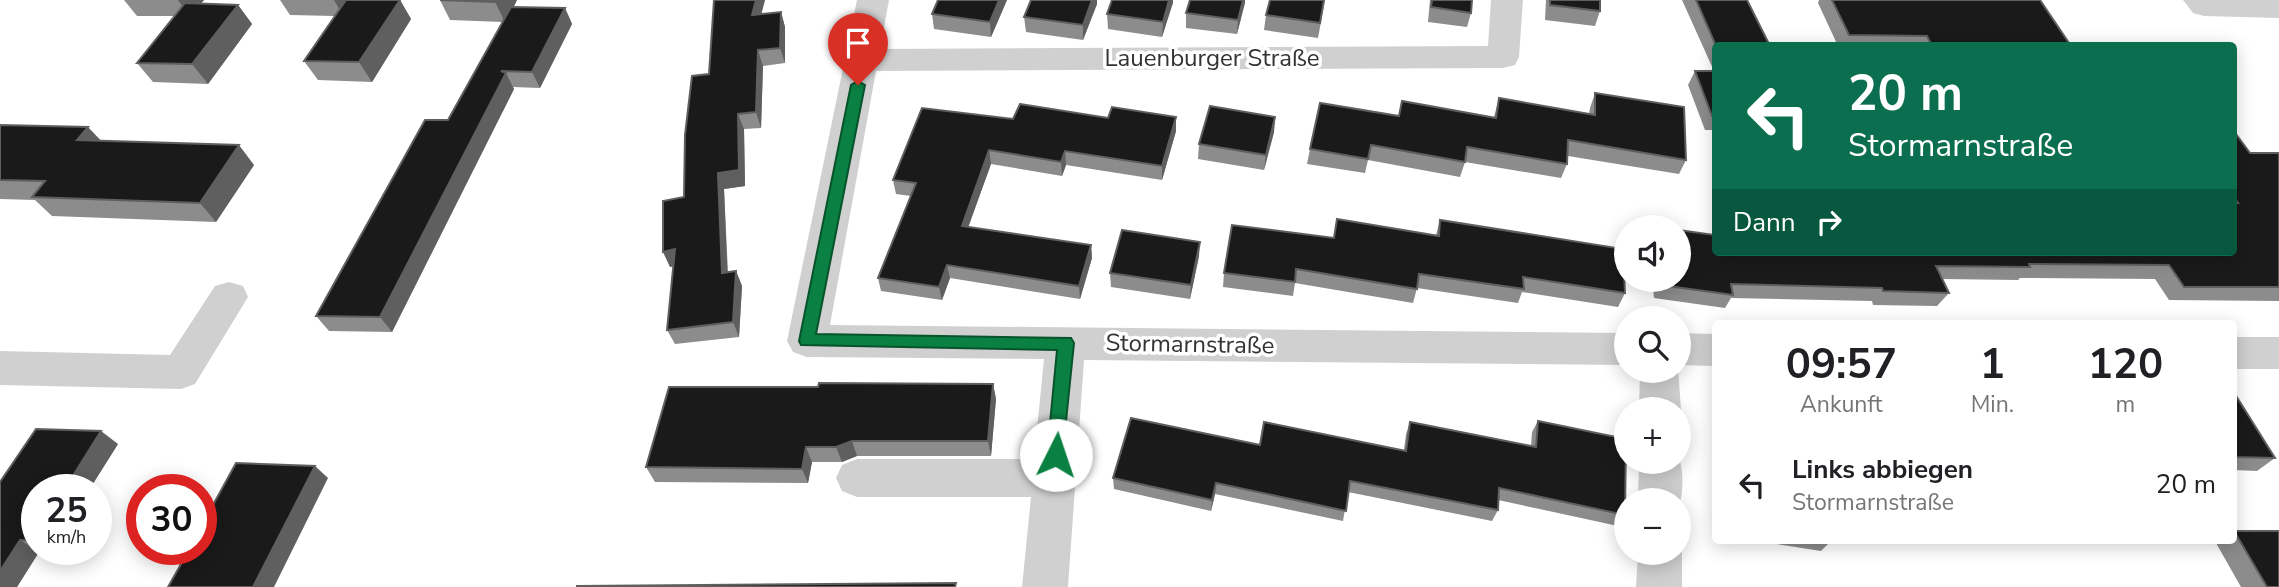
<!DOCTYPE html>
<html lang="de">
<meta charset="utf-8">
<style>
:root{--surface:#fff;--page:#f2f2f2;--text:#202124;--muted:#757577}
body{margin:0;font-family:"Nunito Sans",sans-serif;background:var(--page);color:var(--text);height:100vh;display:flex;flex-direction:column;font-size:26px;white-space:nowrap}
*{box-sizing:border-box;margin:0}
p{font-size:23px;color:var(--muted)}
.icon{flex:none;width:38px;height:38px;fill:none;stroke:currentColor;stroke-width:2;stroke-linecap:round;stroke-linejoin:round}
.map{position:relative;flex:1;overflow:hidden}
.details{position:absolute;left:1712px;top:320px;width:525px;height:224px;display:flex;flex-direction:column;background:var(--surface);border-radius:7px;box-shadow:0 4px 18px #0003}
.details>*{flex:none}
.guide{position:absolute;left:1712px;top:42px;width:525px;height:214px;border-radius:7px;box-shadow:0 4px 18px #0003;background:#0b6e4f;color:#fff;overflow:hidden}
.fabs{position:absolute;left:1614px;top:215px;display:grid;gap:14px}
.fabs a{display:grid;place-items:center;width:77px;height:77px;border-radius:50%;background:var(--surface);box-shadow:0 4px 18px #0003;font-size:35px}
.speed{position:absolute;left:21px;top:474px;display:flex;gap:14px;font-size:35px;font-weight:700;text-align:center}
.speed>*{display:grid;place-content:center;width:91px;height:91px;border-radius:50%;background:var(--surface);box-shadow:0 4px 18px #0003;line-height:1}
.speed small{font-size:18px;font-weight:400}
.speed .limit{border:10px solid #d22;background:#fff;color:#111}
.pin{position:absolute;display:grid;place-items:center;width:60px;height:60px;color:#fff;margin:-72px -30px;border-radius:50% 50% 50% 0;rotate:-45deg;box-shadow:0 0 7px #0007}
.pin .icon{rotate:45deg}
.me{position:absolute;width:77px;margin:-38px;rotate:4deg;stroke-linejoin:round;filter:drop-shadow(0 0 5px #0008)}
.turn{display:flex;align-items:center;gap:24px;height:147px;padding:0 21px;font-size:32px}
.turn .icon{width:91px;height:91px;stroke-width:2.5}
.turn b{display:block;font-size:49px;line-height:60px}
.then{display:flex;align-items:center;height:66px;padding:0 21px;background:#0003;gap:14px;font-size:26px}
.eta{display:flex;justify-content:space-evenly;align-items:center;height:119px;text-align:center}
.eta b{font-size:42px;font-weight:700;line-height:49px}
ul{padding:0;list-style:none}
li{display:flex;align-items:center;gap:21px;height:91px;padding:0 21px}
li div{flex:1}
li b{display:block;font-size:26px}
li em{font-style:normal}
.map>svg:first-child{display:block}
</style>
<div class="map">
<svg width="2279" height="587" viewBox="0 0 2279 587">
<rect width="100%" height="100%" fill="#fff"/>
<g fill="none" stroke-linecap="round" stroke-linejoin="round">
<g fill="#d0d0d0" fill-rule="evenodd">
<path d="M 857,0 L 889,0 L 880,49 L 1488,46 L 1491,0 L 1523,0 L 1519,57 L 1515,65 L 1503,68 L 876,71 L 830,325 L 1626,333 L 1626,365 L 1084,360 L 1068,587 L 1022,587 L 1031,497 L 857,497 L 842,491 L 836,478 L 842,465 L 857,459 L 1034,459 L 1044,359 L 807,357 L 793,352 L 787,341 Z"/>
<path d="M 2183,0 L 2279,0 L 2279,18 L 2204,16 L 2193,13 Z"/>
<path d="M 229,282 L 243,286 L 248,297 L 195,384 L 181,389 L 0,385 L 0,351 L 170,355 L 215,286 Z"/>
<path d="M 1678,333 L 1715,334 L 1715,366 L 1678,365 Z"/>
<rect x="2233" y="337" width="46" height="32"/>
<path d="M 1678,367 L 1681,410 L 1678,415 L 1678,410 L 1639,410 L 1640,371 L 1678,371 Z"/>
<path d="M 1678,456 C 1684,469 1684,495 1678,508 L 1678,500 L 1638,500 L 1639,462 L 1678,462 Z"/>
<path d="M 1678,544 L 1682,553 L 1682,587 L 1636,587 L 1638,553 L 1678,553 Z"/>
</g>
</g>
<g fill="#8c8c8c">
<path d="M 124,0 L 204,0 L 201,3 L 238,5 L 252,24 L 208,84 L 153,82 L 137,63 L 174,16 L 137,16 Z"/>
<path d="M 280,0 L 400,0 L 411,19 L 372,82 L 318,80 L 304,61 L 335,16 L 290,15 Z"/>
<path d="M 440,0 L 517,0 L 514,7 L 565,8 L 572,24 L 540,88 L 513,87 L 514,89 L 392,332 L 329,331 L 316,316 L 448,120 L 503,22 L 450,20 Z"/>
<path d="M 714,0 L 765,0 L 761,14 L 781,12 L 785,27 L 785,63 L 763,66 L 761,128 L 744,129 L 745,186 L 724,189 L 728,272 L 736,271 L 742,286 L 739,337 L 675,344 L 667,330 L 674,266 L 670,267 L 709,74 Z"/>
<path d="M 938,0 L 1007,0 L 991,37 L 934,29 L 932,14 Z"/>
<path d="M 1031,0 L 1097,0 L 1097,4 L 1083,40 L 1026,32 L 1024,17 Z"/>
<path d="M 1112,0 L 1173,0 L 1162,37 L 1108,29 L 1107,14 Z"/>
<path d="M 1190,0 L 1245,0 L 1237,34 L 1186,28 L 1186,13 Z"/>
<path d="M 1325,0 L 1318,38 L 1264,30 L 1266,15 Z"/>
<path d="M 1430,0 L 1472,0 L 1471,13 L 1467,27 L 1428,22 Z"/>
<path d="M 1546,0 L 1600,0 L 1600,11 L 1595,26 L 1545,20 Z"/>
<path d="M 1682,0 L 1747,0 L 1770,46 L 1715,46 L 1715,130 L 1705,130 L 1688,85 L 1695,71 L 1714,71 Z"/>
<path d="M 1819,0 L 2040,0 L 2071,46 L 1838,46 L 1818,3 Z"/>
<path d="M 1595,93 L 1686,160 L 1679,174 L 1568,156 L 1567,164 L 1561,178 L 1465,162 L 1460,177 L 1368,160 L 1365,173 L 1307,164 L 1310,149 L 1399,116 L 1402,101 L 1494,117 L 1499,98 L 1589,114 L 1590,108 Z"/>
<path d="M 1275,117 L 1274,132 L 1264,170 L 1198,159 L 1199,144 Z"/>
<path d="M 1108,118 L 1176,131 L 1162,180 L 1066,165 L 1062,176 L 991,164 L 968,227 L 1091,245 L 1092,258 L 1080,299 L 950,278 L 942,300 L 881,291 L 878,278 L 911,196 L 896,194 L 893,180 L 1013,119 Z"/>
<path d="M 0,125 L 101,141 L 254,165 L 216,222 L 52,216 L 35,200 L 0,199 Z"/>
<path d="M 2233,130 L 2250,153 L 2279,153 L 2279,301 L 2169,300 L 2155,279 L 2020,278 L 2018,280 L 1942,279 L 1949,293 L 1937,306 L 1873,305 L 1872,301 L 1731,298 L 1725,308 L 1654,298 L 1652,280 L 1678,280 L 1715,252 L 2233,252 Z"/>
<path d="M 1440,220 L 1625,293 L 1618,307 L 1522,292 L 1518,303 L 1417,288 L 1413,303 L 1295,283 L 1293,296 L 1223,287 L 1224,273 L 1334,238 L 1436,235 Z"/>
<path d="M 1199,256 L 1190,299 L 1111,287 L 1110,273 Z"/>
<path d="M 993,384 L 996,399 L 991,456 L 857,456 L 842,462 L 812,462 L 808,483 L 655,482 L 646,467 L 818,387 Z"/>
<path d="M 2233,391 L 2275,458 L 2257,471 L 2233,470 Z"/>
<path d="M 1538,421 L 1625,515 L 1618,526 L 1498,500 L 1498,510 L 1492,521 L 1348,492 L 1343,521 L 1215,494 L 1211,511 L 1114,489 L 1113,478 L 1260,445 L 1404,450 L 1406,434 L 1410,422 L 1531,446 L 1532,432 Z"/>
<path d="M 118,444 L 89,490 L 37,490 L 37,550 L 52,550 L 50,552 L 39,552 L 17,587 L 0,587 L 0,482 Z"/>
<path d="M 2233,531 L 2234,531 L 2279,587 L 2241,587 L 2216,543 L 2219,541 L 2233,541 Z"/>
<path d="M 1757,541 L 1831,541 L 1821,551 Z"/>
</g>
<g fill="#5f5f5f">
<path d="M 178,0 L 204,0 L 190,17 Z"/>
<path d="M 334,0 L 355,0 L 344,17 Z"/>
<path d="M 400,0 L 411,19 L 372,82 L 359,62 Z"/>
<path d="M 496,0 L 517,0 L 505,22 L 495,2 Z"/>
<path d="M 756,0 L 765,0 L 757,30 L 752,15 Z"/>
<path d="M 999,0 L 1007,0 L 991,37 L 990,22 Z"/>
<path d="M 1092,0 L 1097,0 L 1097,4 L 1083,40 L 1083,25 Z"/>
<path d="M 1169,0 L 1173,0 L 1173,3 L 1162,37 L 1163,22 Z"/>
<path d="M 1243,0 L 1245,0 L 1245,3 L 1237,34 L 1238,20 Z"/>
<path d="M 238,5 L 252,24 L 208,84 L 192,64 Z"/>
<path d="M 565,8 L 572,24 L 540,88 L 532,72 Z"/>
<path d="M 781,12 L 785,27 L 785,63 L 780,48 Z"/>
<path d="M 758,50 L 763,66 L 761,128 L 756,112 Z"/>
<path d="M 506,73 L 514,89 L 392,332 L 380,317 Z"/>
<path d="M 738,114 L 744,129 L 745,186 L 724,189 L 728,288 L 722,273 L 718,173 Z"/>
<path d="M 1176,117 L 1176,131 L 1162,180 L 1162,166 Z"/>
<path d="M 1275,117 L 1274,132 L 1264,170 L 1266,155 Z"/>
<path d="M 88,127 L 106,146 L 77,140 Z"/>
<path d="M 239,145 L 254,165 L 216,222 L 200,203 Z"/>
<path d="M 989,150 L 991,164 L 964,239 L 962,226 Z"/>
<path d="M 1065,151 L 1066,165 L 1062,176 L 1061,162 Z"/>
<path d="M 1200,242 L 1199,256 L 1190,299 L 1191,285 Z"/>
<path d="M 1091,245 L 1092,258 L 1080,299 L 1079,286 Z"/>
<path d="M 675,249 L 682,264 L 670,267 L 663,252 Z"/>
<path d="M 947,265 L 950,278 L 942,300 L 939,287 Z"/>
<path d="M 736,271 L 742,286 L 739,337 L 733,322 Z"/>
<path d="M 993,384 L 996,399 L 991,456 L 988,441 Z"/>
<path d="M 101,431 L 118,444 L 89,490 L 64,490 Z"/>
<path d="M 852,441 L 857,456 L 842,462 L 836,447 Z"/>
<path d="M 806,447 L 812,462 L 808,483 L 802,469 Z"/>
<path d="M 315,466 L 328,478 L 274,587 L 253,587 Z"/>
<path d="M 1216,483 L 1215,494 L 1211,511 L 1212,500 Z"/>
<path d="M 37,532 L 37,544 L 31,540 Z"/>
<path d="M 20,540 L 39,552 L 17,587 L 0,587 L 0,571 Z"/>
</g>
<g fill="#1a1a1a" stroke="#5f5f5f" stroke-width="2">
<path d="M 346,0 L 400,0 L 359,62 L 304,61 Z"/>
<path d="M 440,0 L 496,0 L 495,2 Z"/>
<path d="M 714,0 L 756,0 L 752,15 L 781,12 L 780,48 L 758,50 L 756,112 L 738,114 L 739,170 L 718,173 L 722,273 L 736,271 L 733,322 L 667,330 L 675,249 L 663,252 L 663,201 L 684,197 L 685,135 L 692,76 L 709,74 Z"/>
<path d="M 938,0 L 999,0 L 990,22 L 932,14 Z"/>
<path d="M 1031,0 L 1092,0 L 1083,25 L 1024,17 Z"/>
<path d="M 1112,0 L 1169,0 L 1163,22 L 1107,14 Z"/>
<path d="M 1190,0 L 1243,0 L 1238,20 L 1186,13 Z"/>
<path d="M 1270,0 L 1324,0 L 1320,23 L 1266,15 Z"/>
<path d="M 1432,0 L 1472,0 L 1471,13 L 1431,7 Z"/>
<path d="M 1550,0 L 1600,0 L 1600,11 L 1550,5 Z"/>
<path d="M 1696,0 L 1747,0 L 1770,46 L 1716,46 Z"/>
<path d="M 1832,0 L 2040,0 L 2071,46 L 1932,46 L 1927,36 L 1849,35 Z"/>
<path d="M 185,3 L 238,5 L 192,64 L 137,63 Z"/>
<path d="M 511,7 L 565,8 L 532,72 L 501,71 L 506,73 L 380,317 L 316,316 L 425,120 L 448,120 Z"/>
<path d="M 1695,71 L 1715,71 L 1715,116 L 1712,116 Z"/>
<path d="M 1595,93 L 1684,107 L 1686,160 L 1568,140 L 1567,164 L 1467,147 L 1465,162 L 1371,145 L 1368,159 L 1310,149 L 1320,103 L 1399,116 L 1402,101 L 1496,118 L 1499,98 L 1595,115 Z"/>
<path d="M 1020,104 L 1108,118 L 1112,107 L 1176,117 L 1162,166 L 1065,151 L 1061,162 L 989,150 L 962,226 L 1091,245 L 1079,286 L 947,265 L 939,287 L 878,278 L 916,183 L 893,180 L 922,108 L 1013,119 Z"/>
<path d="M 1210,106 L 1275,117 L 1266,155 L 1199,144 Z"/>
<path d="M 0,125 L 88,127 L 77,140 L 239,145 L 200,203 L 32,197 L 45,181 L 0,180 Z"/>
<path d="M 2233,130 L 2250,153 L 2279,153 L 2279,287 L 2184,287 L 2169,265 L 2029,264 L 2030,267 L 1936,266 L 1949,293 L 1883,291 L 1882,288 L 1731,284 L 1733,295 L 1661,285 L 1660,280 L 1678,280 L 1678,230 L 1715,235 L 1715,252 L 2233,252 L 2233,203 L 2238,203 L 2233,196 Z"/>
<path d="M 1337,219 L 1439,236 L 1440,220 L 1623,249 L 1625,293 L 1523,277 L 1524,289 L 1419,274 L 1417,289 L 1296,269 L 1295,282 L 1224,273 L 1232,225 L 1334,238 Z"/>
<path d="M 1122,230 L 1200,242 L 1191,285 L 1110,273 Z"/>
<path d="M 819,383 L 993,384 L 988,441 L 852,441 L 836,447 L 806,447 L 802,469 L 646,467 L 669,387 L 818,387 Z"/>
<path d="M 2233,391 L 2275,458 L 2233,457 Z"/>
<path d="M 1131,418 L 1260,445 L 1264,422 L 1406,451 L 1410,422 L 1536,447 L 1538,421 L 1626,439 L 1625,515 L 1499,488 L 1498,510 L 1350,481 L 1346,511 L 1216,483 L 1212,500 L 1113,478 Z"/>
<path d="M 36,429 L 101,431 L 64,490 L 37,490 L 37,532 L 31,540 L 20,540 L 0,571 L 0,482 Z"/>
<path d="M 236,463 L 315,466 L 253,587 L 168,587 L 189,550 L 201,550 L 201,527 Z"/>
<path d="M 2234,531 L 2279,531 L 2279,587 L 2267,587 Z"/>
<path d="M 956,583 L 955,587 L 577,587 L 577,586 Z"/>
</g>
<path fill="#0b8043" stroke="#07532c" stroke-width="2" d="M 858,81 L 865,85 L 816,334 L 1071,338 L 1074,343 L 1062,460 L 1056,463 L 1049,460 L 1047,455 L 1057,350 L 801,345 L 799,341 L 851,85 Z"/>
<g text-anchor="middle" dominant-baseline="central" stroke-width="7" stroke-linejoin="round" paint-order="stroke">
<g font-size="24" fill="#333" stroke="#fff">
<text x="1212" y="58">Lauenburger Straße</text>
<text transform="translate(1190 344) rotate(1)">Stormarnstraße</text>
</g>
</g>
</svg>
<div class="fabs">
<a><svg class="icon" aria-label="sound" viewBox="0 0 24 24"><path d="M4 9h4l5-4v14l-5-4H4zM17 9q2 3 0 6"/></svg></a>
<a><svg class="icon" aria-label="search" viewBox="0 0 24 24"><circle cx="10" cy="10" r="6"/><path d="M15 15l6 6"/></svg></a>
<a>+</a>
<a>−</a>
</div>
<div class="speed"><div>25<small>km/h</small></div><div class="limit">30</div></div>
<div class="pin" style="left:858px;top:85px;background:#d93025"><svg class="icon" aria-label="arrive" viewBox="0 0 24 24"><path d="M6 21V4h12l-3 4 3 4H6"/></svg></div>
<svg class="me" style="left:1056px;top:455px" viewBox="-20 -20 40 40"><circle r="19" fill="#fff"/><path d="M0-13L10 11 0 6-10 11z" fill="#0b8043"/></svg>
<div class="guide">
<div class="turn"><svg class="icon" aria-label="left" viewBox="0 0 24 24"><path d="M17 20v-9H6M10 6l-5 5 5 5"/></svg><div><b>20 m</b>Stormarnstraße</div></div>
<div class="then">Dann<svg class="icon" aria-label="right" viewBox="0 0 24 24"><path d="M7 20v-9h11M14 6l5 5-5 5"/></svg></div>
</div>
<section class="details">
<div class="eta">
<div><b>09:57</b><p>Ankunft</p></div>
<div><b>1</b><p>Min.</p></div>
<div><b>120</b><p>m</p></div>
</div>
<ul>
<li><svg class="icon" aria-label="left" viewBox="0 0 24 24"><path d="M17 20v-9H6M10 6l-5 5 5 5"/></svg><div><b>Links abbiegen</b><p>Stormarnstraße</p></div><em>20 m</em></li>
</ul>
</section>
</div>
